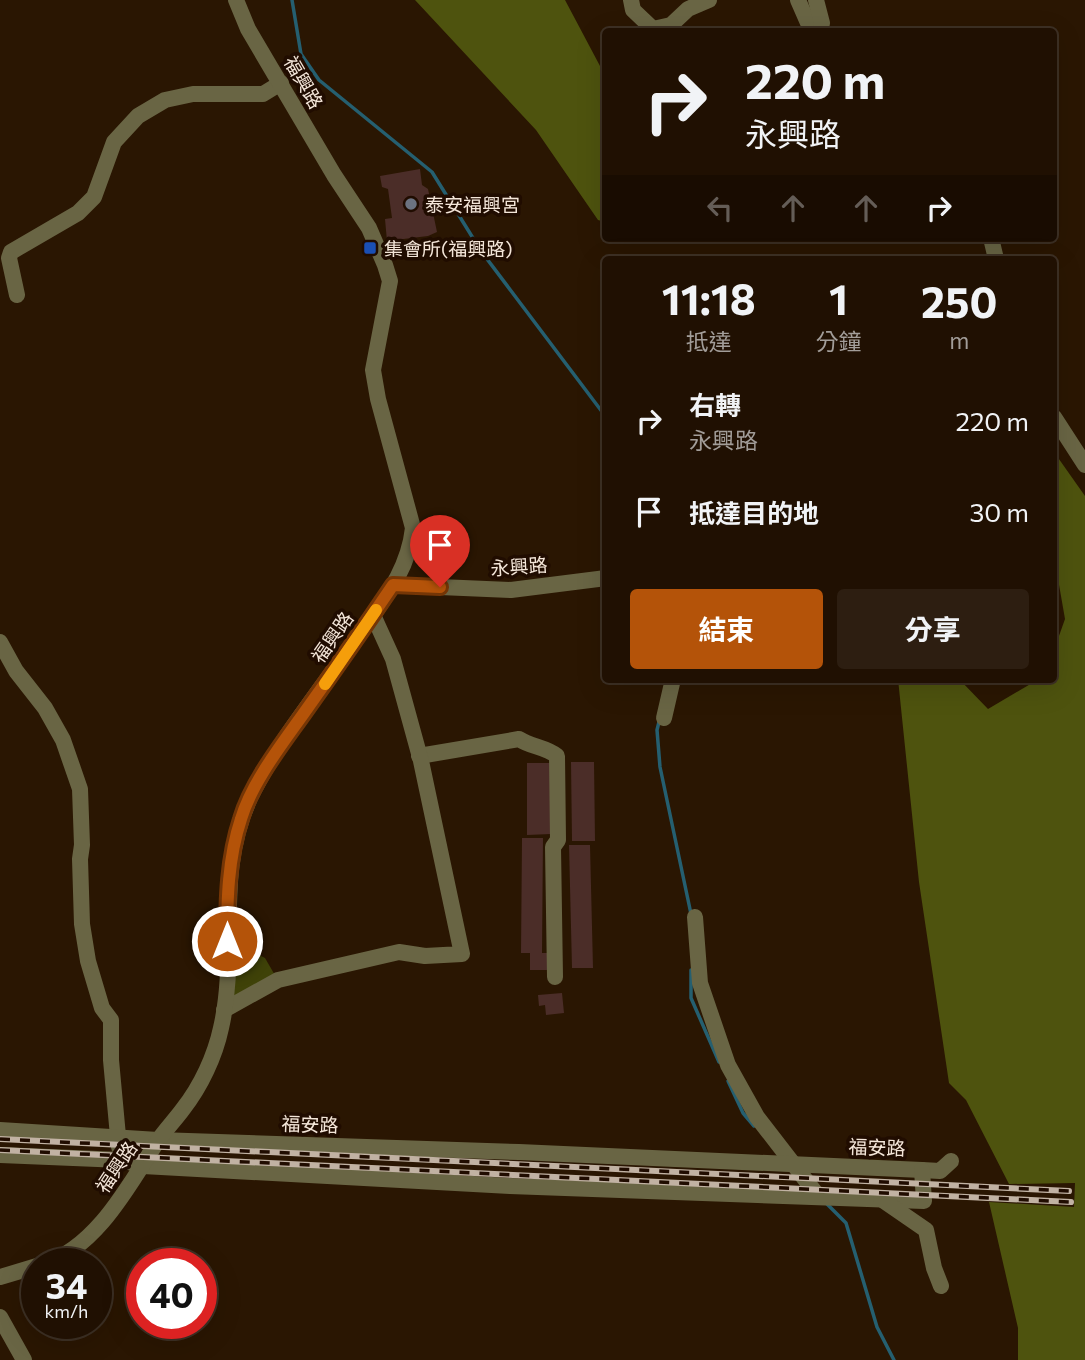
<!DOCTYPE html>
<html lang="zh-TW">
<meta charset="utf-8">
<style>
:root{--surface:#201002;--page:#2d1e11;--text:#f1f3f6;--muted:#a29d99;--line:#3d3024;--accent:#b45309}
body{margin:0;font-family:Commissioner,"Noto Sans TC",sans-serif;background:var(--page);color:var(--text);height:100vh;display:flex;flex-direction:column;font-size:26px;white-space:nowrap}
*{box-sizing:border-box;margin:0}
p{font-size:23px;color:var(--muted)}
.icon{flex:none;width:38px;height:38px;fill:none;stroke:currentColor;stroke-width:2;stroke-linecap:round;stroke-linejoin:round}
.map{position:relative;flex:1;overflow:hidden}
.drawer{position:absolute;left:602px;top:256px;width:455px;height:427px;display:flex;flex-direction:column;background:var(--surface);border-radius:7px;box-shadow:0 7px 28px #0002,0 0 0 2px var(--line)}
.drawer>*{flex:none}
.banner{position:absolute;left:602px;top:28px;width:455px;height:214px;border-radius:7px;box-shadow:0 7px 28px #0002,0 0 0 2px var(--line);background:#201002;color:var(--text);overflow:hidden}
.speed{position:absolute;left:21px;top:1248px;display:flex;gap:14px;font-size:35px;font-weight:700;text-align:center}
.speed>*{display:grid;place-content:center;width:91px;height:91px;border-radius:50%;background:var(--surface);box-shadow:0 7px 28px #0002,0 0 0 2px var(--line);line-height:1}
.speed small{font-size:18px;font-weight:400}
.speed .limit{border:10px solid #d22;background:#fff;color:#111}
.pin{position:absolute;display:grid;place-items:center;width:60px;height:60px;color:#fff;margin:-72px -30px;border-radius:50% 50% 50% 0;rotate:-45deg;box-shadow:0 0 7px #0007}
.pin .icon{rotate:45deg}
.me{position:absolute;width:77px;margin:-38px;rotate:0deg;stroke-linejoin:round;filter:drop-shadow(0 0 5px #0008)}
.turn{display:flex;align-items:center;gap:24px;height:147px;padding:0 28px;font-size:32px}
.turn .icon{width:91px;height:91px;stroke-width:2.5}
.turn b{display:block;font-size:49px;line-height:60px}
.lanes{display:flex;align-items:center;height:66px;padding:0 28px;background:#0003;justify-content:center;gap:35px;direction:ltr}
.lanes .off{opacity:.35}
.eta{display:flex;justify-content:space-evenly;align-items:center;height:119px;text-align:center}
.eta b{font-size:42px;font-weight:700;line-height:49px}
.action{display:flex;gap:14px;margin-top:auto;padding:14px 28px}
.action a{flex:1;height:80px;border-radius:7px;background:var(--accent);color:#fff;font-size:28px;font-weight:700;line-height:80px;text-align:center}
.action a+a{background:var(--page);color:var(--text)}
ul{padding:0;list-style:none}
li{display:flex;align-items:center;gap:21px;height:91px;padding:0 28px}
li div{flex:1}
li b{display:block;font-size:26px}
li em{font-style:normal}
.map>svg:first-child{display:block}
</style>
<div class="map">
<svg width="1085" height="1360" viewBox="0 0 1085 1360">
<rect width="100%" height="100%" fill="#2a1602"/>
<path fill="#3f4208" d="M 251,951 L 265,958 L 276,977 L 233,1001 L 236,955 Z"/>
<g fill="#4e530e">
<path d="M 415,0 L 565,0 L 600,66 L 605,85 L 605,222 L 598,220 L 536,130 Z"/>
<path d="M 1054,452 L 1085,496 L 1085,1360 L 1018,1360 L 1018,1328 L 989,1202 L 1074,1207 L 1075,1183 L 1009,1184 L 966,1100 L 949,1083 L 919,882 L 898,679 L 959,679 L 988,709 L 1039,679 L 1054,679 L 1054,650 L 1065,619 L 1054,556 Z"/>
</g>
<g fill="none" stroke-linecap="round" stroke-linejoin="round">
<g stroke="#255f70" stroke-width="3.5">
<path d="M 292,0 L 301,54 L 319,80 L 432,172 L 481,251 L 606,417"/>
<path d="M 659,722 L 657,730 L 660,767 L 691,914"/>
<path d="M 691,970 L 691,998 L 719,1062"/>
<path d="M 728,1081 L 743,1113 L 754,1126"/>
<path d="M 826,1203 L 846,1223 L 877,1327 L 894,1360"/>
</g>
</g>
<g fill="#4b2d28">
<path d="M 420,169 L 422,185 L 428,189 L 437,232 L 428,236 L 387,241 L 385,219 L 392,218 L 388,189 L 382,187 L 380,176 Z"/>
<path d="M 571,762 L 594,762 L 595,841 L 572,841 Z"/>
<path d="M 527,763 L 550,763 L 551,834 L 527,835 Z"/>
<path d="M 522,838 L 543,838 L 542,953 L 548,953 L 548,970 L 530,970 L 530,953 L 521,953 Z"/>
<path d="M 569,845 L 590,845 L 593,968 L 572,968 Z"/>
<path d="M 562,993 L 564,1013 L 546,1015 L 545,1005 L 539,1006 L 538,995 Z"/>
</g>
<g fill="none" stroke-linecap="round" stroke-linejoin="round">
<g stroke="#696544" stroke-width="16">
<path d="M 631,0 L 633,10 L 653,29 L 671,25 L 688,9 L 709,0"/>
<path d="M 798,0 L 812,32"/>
<path d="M 816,0 L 822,23 L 820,32"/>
<path d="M 991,238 L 996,259"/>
<path d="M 17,295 L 9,258 L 11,252 L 78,213 L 94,197 L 114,142 L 138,116 L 165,100 L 193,94 L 263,94 L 281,83"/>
<path d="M 1054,417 L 1085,465"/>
<path d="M 393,585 L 511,590 L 606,578"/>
<path d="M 0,642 L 16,671 L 45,708 L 63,740 L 80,789 L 82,845 L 80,859 L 82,924 L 88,961 L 102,1008 L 111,1020 L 111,1060 L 119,1147"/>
<path d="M 664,718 L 673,679"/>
<path d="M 419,756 L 519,739 C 531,747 546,747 557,756 L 558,840 L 553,847 L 555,977"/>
<path d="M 695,917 L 700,983 L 728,1065 L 757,1117 L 818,1196"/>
<path d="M 224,1010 L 278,980 L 399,952 L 425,956 L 462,954 L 421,761 L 393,659 L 373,615"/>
<path d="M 0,1130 L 158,1140 L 519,1152 L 922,1170 L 940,1171 L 951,1161"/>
<path d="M 0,1155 L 122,1160 L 143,1166 L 510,1186 L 924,1201 L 922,1170"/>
<path d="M 881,1199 L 926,1230 L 934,1268 L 941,1286"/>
<path d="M 44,1264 C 97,1247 129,1185 157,1142 C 165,1130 175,1120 183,1109 C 201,1086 215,1056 221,1028 C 239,950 214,876 250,798 C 276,744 324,685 359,635 C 383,600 408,572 413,528 L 378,399 L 373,370 L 390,281 L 385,265 L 369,228 L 334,175 L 248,29 L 236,0"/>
<path d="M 0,1277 L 37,1266"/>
<path d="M 0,1317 L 24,1360"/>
</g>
<g stroke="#c1b2a3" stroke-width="6">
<g id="rail">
<path d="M 0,1139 L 1069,1191"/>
<path d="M 0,1150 L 1071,1202"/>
</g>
</g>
<use href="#rail" stroke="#200c00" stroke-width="3.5" stroke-dasharray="10" stroke-linecap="butt"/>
</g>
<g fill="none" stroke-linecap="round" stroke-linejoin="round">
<g stroke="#753606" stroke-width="18">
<path id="route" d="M 227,941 C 227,900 228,858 241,819 C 252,782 282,744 304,713 C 334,671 364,628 393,585 L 440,587"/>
</g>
<use href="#route" stroke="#b45309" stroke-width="12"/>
<path stroke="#f59e0b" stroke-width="12" d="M 325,684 L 376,610"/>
</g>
<circle fill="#6b7280" stroke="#200c00" stroke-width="2.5" cx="411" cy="204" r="7"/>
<rect fill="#1a4fb4" stroke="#200c00" stroke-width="2.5" x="363" y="241" width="14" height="14" rx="3.5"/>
<g text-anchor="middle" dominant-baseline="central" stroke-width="7" stroke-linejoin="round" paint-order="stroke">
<g font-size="19" fill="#f4e6d9" stroke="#200c00">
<text transform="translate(304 82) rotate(60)">福興路</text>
<text transform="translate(519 566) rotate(-4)">永興路</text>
<text transform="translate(332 637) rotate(-55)">福興路</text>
<text transform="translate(310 1124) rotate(2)">福安路</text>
<text transform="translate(877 1147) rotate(2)">福安路</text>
<text transform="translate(116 1167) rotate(-56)">福興路</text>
</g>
<g font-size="19" fill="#f4e6d9" stroke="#200c00" text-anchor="start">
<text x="425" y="204">泰安福興宮</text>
<text x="384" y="248">集會所(福興路)</text>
</g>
</g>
</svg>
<div class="speed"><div>34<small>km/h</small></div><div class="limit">40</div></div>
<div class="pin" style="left:440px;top:587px;background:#d93025"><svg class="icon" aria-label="arrive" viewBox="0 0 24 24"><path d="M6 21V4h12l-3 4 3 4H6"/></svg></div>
<svg class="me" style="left:227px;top:941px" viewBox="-20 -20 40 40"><circle r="17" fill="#b45309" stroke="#fff" stroke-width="3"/><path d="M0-11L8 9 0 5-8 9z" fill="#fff"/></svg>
<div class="banner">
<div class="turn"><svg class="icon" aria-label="right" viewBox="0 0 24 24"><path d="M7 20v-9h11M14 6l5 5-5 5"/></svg><div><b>220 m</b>永興路</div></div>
<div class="lanes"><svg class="icon off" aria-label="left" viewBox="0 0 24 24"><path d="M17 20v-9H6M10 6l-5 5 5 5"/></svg><svg class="icon off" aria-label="ahead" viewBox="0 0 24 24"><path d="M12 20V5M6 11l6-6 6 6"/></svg><svg class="icon off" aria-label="ahead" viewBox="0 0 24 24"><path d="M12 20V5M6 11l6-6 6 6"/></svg><svg class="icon" aria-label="right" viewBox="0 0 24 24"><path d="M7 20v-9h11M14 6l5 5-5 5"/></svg></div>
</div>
<section class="drawer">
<div class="eta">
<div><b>11:18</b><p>抵達</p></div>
<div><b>1</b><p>分鐘</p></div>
<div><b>250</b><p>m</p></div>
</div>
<ul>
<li><svg class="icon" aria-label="right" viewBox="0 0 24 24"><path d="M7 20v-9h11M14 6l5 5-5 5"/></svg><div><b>右轉</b><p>永興路</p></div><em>220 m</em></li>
<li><svg class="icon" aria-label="arrive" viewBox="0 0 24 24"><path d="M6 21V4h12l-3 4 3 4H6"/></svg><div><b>抵達目的地</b></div><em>30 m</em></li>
</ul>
<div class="action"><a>結束</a><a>分享</a></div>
</section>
</div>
